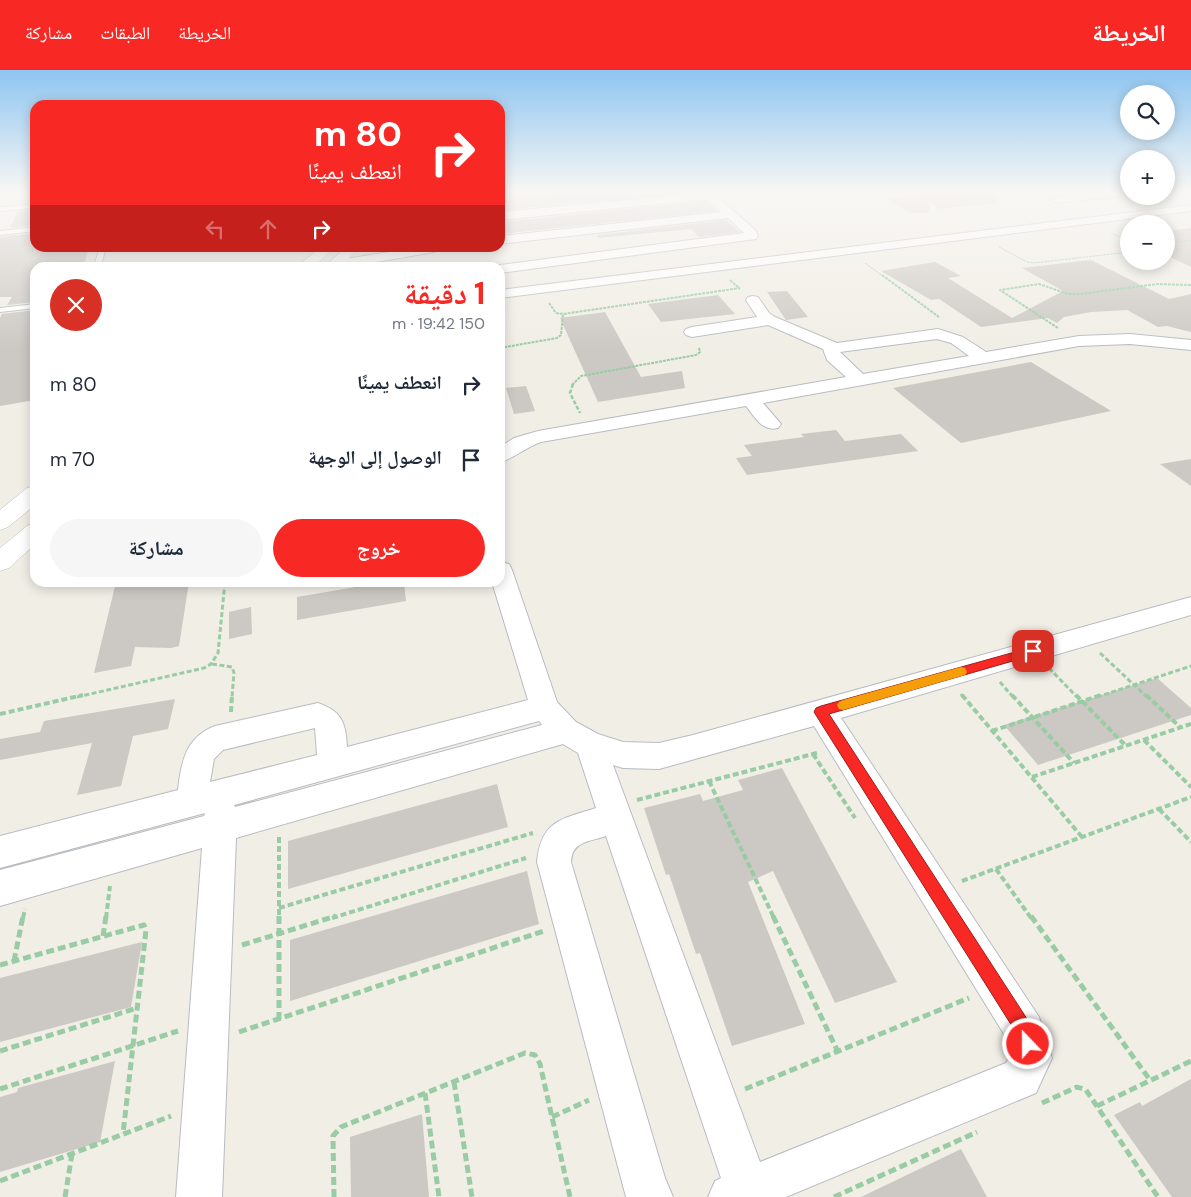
<!DOCTYPE html>
<html lang="ar">
<meta charset="utf-8">
<style>
:root{--surface:#fff;--page:#f6f6f7;--text:#1f2937;--muted:#747a83;--accent:#f82925}
body{margin:0;font-family:"DM Sans","Noto Naskh Arabic",sans-serif;background:var(--page);color:var(--text);direction:rtl;height:100vh;display:flex;flex-direction:column;font-size:19px;white-space:nowrap}
*{box-sizing:border-box;margin:0}
p{font-size:16px;color:var(--muted)}
.icon{flex:none;width:28px;height:28px;fill:none;stroke:currentColor;stroke-width:2;stroke-linecap:round;stroke-linejoin:round}
.map{position:relative;flex:1;overflow:hidden;direction:ltr}
.panel{position:absolute;left:30px;top:192px;width:475px;height:325px;display:flex;flex-direction:column;background:var(--surface);border-radius:15px;box-shadow:0 2px 12px #0003;direction:rtl}
.panel>*{flex:none}
.hud{position:absolute;left:30px;top:30px;width:475px;height:152px;border-radius:15px;box-shadow:0 2px 12px #0003;direction:rtl;background:#f82925;color:#fff;overflow:hidden}
.fabs{position:absolute;left:1120px;top:15px;display:grid;gap:10px}
.fabs a{display:grid;place-items:center;width:55px;height:55px;border-radius:50%;background:var(--surface);box-shadow:0 2px 12px #0003;font-size:25px}
.pin{position:absolute;display:grid;place-items:center;width:42px;height:42px;color:#fff;margin:-21px;border-radius:10px;box-shadow:0 2px 8px #0006}
.me{position:absolute;width:55px;margin:-28px;rotate:338deg;stroke-linejoin:round;filter:drop-shadow(0 0 4px #0008)}
.turn{display:flex;align-items:center;gap:18px;height:105px;padding:0 20px;font-size:22px}
.turn .icon{width:65px;height:65px;stroke-width:2.5}
.turn b{display:block;font-size:35px;line-height:42px}
.lanes{display:flex;align-items:center;height:48px;padding:0 20px;background:#0003;justify-content:center;gap:25px;direction:ltr}
.lanes .off{opacity:.35}
.round{display:grid;place-items:center;flex:none;width:52px;height:52px;border-radius:26px;background:var(--page)}
.overview{display:flex;align-items:center;justify-content:space-between;height:85px;padding:0 20px}
h1{font-size:30px;font-weight:800;line-height:38px;color:var(--accent)}
.button{display:flex;gap:10px;margin-top:auto;padding:10px 20px}
.button a{flex:1;height:58px;border-radius:30px;background:var(--accent);color:#fff;font-size:20px;font-weight:800;line-height:58px;text-align:center}
.button a+a{background:var(--page);color:var(--text)}
ul{padding:0;list-style:none}
li{display:flex;align-items:center;gap:15px;height:75px;padding:0 20px}
li div{flex:1}
li b{display:block;font-size:19px}
li em{font-style:normal}
header{display:flex;align-items:center;gap:30px;box-sizing:border-box;height:70px;padding:0 25px;background:var(--accent);color:#fff}
header strong{font-size:24px}
nav{display:flex;gap:28px;margin-inline-start:auto;font-size:18px}
.map>svg:first-child{display:block}
</style>
<header>
<strong>الخريطة</strong>
<nav><a>الخريطة</a><a>الطبقات</a><a>مشاركة</a></nav>
</header>
<div class="map">
<svg width="1191" height="1127" viewBox="0 0 1191 1127">
<rect width="100%" height="100%" fill="#f1eee6"/>
<g fill="#ccc8c3">
<path d="M 555,121 L 695,121 L 697,122 L 500,140 L 500,130 L 547,126 Z"/>
<path d="M 914,121 L 995,121 L 995,133 L 940,139 L 928,130 L 930,143 L 910,143 L 887,129 L 920,125 Z"/>
<path d="M 706,131 L 717,141 L 500,164 L 500,152 Z"/>
<path d="M 35,140 L 35,155 L 10,158 L 18,141 Z"/>
<path d="M 726,150 L 740,162 L 699,167 L 691,159 L 599,168 L 597,165 Z"/>
<path d="M 1191,158 L 1191,197 L 1166,185 L 1166,161 Z"/>
<path d="M 35,163 L 35,178 L 89,178 L 83,198 L 35,198 L 35,232 L 7,235 L 12,227 L 0,227 L 0,167 Z"/>
<path d="M 1091,190 L 1169,229 L 1191,224 L 1191,262 L 1167,256 L 1158,257 L 1127,240 L 1091,242 L 1064,247 L 1057,253 L 1048,248 L 981,257 L 939,229 L 931,230 L 881,201 L 935,192 L 961,206 L 948,208 L 1012,248 L 1063,221 L 1022,198 Z"/>
<path d="M 787,221 L 808,247 L 786,250 L 767,222 Z"/>
<path d="M 718,225 L 735,244 L 661,252 L 648,234 Z"/>
<path d="M 35,240 L 35,330 L 0,336 L 0,248 L 2,244 Z"/>
<path d="M 605,242 L 641,307 L 682,301 L 685,318 L 598,332 L 560,248 Z"/>
<path d="M 1031,292 L 1111,341 L 961,373 L 893,318 Z"/>
<path d="M 526,316 L 535,341 L 514,344 L 506,318 Z"/>
<path d="M 836,360 L 845,371 L 901,364 L 918,381 L 747,405 L 736,388 L 752,386 L 744,375 L 804,367 L 801,364 Z"/>
<path d="M 1191,389 L 1191,416 L 1160,394 Z"/>
<path d="M 116,512 L 189,512 L 179,576 L 171,578 L 135,577 L 131,596 L 94,603 Z"/>
<path d="M 404,512 L 406,531 L 297,550 L 297,527 L 373,514 L 373,517 Z"/>
<path d="M 251,537 L 252,564 L 229,569 L 229,542 Z"/>
<path d="M 1157,608 L 1191,638 L 1191,645 L 1038,695 L 1004,655 Z"/>
<path d="M 175,629 L 168,659 L 133,666 L 121,716 L 77,725 L 92,673 L 0,690 L 0,669 L 40,662 L 44,651 Z"/>
<path d="M 782,698 L 897,912 L 835,933 L 773,801 L 748,812 L 805,954 L 732,976 L 700,883 L 696,884 L 669,804 L 666,805 L 644,738 L 700,724 L 703,731 L 743,720 L 738,710 Z"/>
<path d="M 497,714 L 508,757 L 288,819 L 288,771 Z"/>
<path d="M 527,801 L 539,854 L 290,931 L 290,870 Z"/>
<path d="M 142,872 L 131,937 L 0,972 L 0,908 Z"/>
<path d="M 115,991 L 100,1072 L 0,1102 L 0,1027 L 17,1022 L 18,1018 Z"/>
<path d="M 1191,1009 L 1191,1127 L 1172,1127 L 1114,1045 L 1140,1032 L 1142,1036 Z"/>
<path d="M 422,1044 L 429,1127 L 351,1127 L 350,1067 Z"/>
<path d="M 961,1079 L 987,1127 L 861,1127 Z"/>
</g>
<g fill="none" stroke-linecap="round" stroke-linejoin="round">
<g stroke="#b8bcc0" stroke-width="2">
<g id="lane">
<path d="M 35,134 L 35,138 L 0,141 L 0,137 Z"/>
<path d="M 35,157 L 35,161 L 0,165 L 0,161 Z"/>
<path d="M 100,178 L 106,178 L 100,198 L 93,198 Z"/>
<path d="M 35,234 L 35,238 L 0,242 L 0,238 Z"/>
</g>
</g>
<g stroke="#b8bcc0" stroke-width="2">
<g id="street">
<path d="M 513,121 L 553,121 L 547,124 L 500,128 L 500,122 Z"/>
<path d="M 700,121 L 711,121 L 714,123 L 756,161 L 758,166 L 756,169 L 500,203 L 500,198 L 494,198 L 500,195 L 744,163 L 728,148 L 500,174 L 500,166 L 721,142 L 707,129 L 500,150 L 500,142 L 701,123 Z"/>
<path d="M 1112,121 L 1129,121 L 1129,125 L 1057,133 L 1051,130 L 1057,127 Z"/>
<path d="M 1191,135 L 1191,141 L 500,228 L 500,220 Z"/>
<path d="M 414,178 L 440,178 L 434,182 L 342,198 L 328,198 L 326,195 L 333,191 Z"/>
<path d="M 753,226 L 758,227 L 769,243 L 775,247 L 837,273 L 938,259 L 963,267 L 986,282 L 1079,266 L 1130,264 L 1191,270 L 1191,280 L 1130,274 L 1079,276 L 763,333 L 781,354 L 778,358 C 762,362 755,347 746,336 L 541,372 C 526,377 515,388 500,392 L 500,377 L 514,368 L 538,361 L 846,307 L 827,290 L 823,279 L 768,255 L 692,267 L 686,265 L 684,262 L 686,259 L 692,257 L 757,247 L 746,230 L 748,227 ZM 937,269 L 951,273 L 969,286 L 863,304 L 840,282 Z"/>
<path d="M 500,492 L 509,494 L 512,500 L 557,632 L 576,652 L 598,664 L 623,672 L 659,673 L 693,665 L 1191,527 L 1191,545 L 841,648 L 1039,947 L 1052,988 L 1036,1023 L 786,1127 L 708,1127 L 715,1111 L 721,1108 L 606,766 C 589,772 572,771 571,792 L 665,1108 L 673,1127 L 626,1127 L 537,792 C 541,750 562,749 596,738 L 578,683 L 563,674 L 236,768 L 222,1127 L 176,1127 L 202,778 L 0,836 L 0,800 L 204,746 L 205,743 L 0,798 L 0,766 L 178,720 C 181,692 186,667 215,656 L 318,633 C 341,641 346,652 347,677 L 528,630 L 492,512 L 500,512 ZM 539,651 L 542,655 L 235,737 L 234,735 ZM 814,656 L 1007,969 L 1011,985 L 1006,993 L 760,1092 L 613,695 L 623,698 L 659,699 ZM 315,658 L 317,685 L 210,712 L 214,689 L 223,680 Z"/>
</g>
</g>
<g stroke="#b9bdc3" stroke-width="1">
<g id="secondary">
<path d="M 319,178 L 334,178 L 312,198 L 296,198 Z"/>
<path d="M 345,178 L 359,178 L 339,198 L 323,198 Z"/>
<path d="M 35,416 L 35,435 L 8,457 L 0,460 L 0,440 L 27,418 Z"/>
<path d="M 35,453 L 35,474 L 9,498 L 0,501 L 0,478 L 27,456 Z"/>
</g>
</g>
<g stroke="#99cca4" stroke-width="1" stroke-dasharray="2.5 1" stroke-linecap="butt">
<path d="M 1111,163 L 1129,171"/>
<path d="M 1166,169 L 1180,172 L 1191,170"/>
<path d="M 999,177 L 1027,192 L 1034,193 L 1129,182"/>
<path d="M 865,193 L 884,207"/>
</g>
<g stroke="#99cca4" stroke-width="2" stroke-dasharray="3 1" stroke-linecap="butt">
<path d="M 882,205 L 939,247"/>
<path d="M 730,210 L 740,219"/>
<path d="M 549,233 L 556,243 L 563,244 L 740,218"/>
<path d="M 1058,258 L 1000,220 L 1039,214 L 1068,224 L 1081,224 L 1157,214 L 1191,215"/>
<path d="M 500,278 L 557,268 L 561,265 L 563,244"/>
<path d="M 572,315 L 581,306 L 696,285 L 700,282 L 699,278"/>
</g>
<path stroke="#99cca4" stroke-width="2.5" stroke-dasharray="4 2" stroke-linecap="butt" d="M 573,314 L 570,323 L 580,343"/>
<g stroke="#99cca4" stroke-width="3" stroke-dasharray="5 2.5" stroke-linecap="butt">
<path d="M 1100,583 L 1147,627"/>
<path d="M 212,594 L 232,597 L 234,603 L 232,627"/>
<path d="M 1049,598 L 1077,627"/>
<path d="M 1000,612 L 1013,627"/>
<path d="M 961,624 L 963,627"/>
<path d="M 77,627 L 204,598 L 211,594 L 218,583 L 225,512"/>
<path d="M 1097,627 L 1191,596"/>
</g>
<g stroke="#99cca4" stroke-width="4" stroke-dasharray="6 3" stroke-linecap="butt">
<path d="M 962,625 L 1082,767"/>
<path d="M 1012,625 L 1074,693"/>
<path d="M 1076,625 L 1126,676"/>
<path d="M 1146,625 L 1180,657"/>
<path d="M 231,642 L 232,625"/>
<path d="M 0,644 L 83,625"/>
<path d="M 992,661 L 1101,625"/>
<path d="M 1144,670 L 1191,717"/>
<path d="M 813,684 L 855,748"/>
<path d="M 1032,707 L 1191,654"/>
<path d="M 709,711 L 774,848"/>
<path d="M 637,730 L 817,683"/>
<path d="M 1159,739 L 1191,772"/>
<path d="M 279,767 L 279,848"/>
<path d="M 996,799 L 1031,848"/>
<path d="M 962,811 L 1191,727"/>
<path d="M 279,838 L 533,763"/>
<path d="M 23,848 L 25,839"/>
<path d="M 106,848 L 110,816"/>
<path d="M 332,848 L 526,788"/>
</g>
<g stroke="#99cca4" stroke-width="5" stroke-dasharray="8 4" stroke-linecap="butt">
<path d="M 279,846 L 279,949"/>
<path d="M 773,846 L 838,982"/>
<path d="M 1031,846 L 1150,1010"/>
<path d="M 103,866 L 106,846"/>
<path d="M 242,875 L 336,846"/>
<path d="M 14,891 L 23,846"/>
<path d="M 0,895 L 144,855 L 146,860 L 123,1064"/>
<path d="M 239,962 L 544,861"/>
<path d="M 0,981 L 137,938"/>
<path d="M 454,1012 L 472,1127"/>
<path d="M 0,1019 L 178,961"/>
<path d="M 745,1019 L 969,928"/>
<path d="M 425,1023 L 439,1127"/>
<path d="M 1042,1033 L 1077,1017 L 1086,1020 L 1158,1127"/>
<path d="M 1097,1036 L 1191,991"/>
<path d="M 552,1047 L 589,1030"/>
<path d="M 0,1111 L 171,1046"/>
<path d="M 65,1127 L 72,1084"/>
<path d="M 334,1127 L 333,1066 L 341,1057 L 525,983 L 535,985 L 540,994 L 570,1127"/>
<path d="M 834,1127 L 977,1062"/>
</g>
<use href="#lane" fill="#fff" fill-rule="evenodd"/>
<use href="#street" fill="#fff" fill-rule="evenodd"/>
<use href="#secondary" fill="#fff" fill-rule="evenodd"/>
</g>
<linearGradient id="sky" x2="0" y2="1"><stop stop-color="#8ec5f1"/><stop offset="0.44" stop-color="#f9f7f4"/><stop offset="1" stop-color="#f9f7f4" stop-opacity="0"/></linearGradient>
<rect width="1191" height="278" fill="url(#sky)"/>
<path fill="#f82925" stroke="#a11b18" d="M 1033,577 L 1037,578 L 1038,581 L 1037,584 L 829,644 L 1031,955 L 1037,974 L 1034,981 L 1028,983 L 1022,981 L 1017,964 L 814,642 L 816,638 L 821,636 Z"/>
<path fill="#f59e0b" d="M 961,597 L 965,598 L 967,602 L 965,605 L 843,640 L 839,639 L 837,635 L 839,632 L 843,630 Z"/>
</svg>
<div class="fabs">
<a><svg class="icon" aria-label="search" viewBox="0 0 24 24"><circle cx="10" cy="10" r="6"/><path d="M15 15l6 6"/></svg></a>
<a>+</a>
<a>−</a>
</div>
<div class="pin" style="left:1033px;top:581px;background:#d93025"><svg class="icon" aria-label="arrive" viewBox="0 0 24 24"><path d="M6 21V4h12l-3 4 3 4H6"/></svg></div>
<svg class="me" style="left:1028px;top:974px" viewBox="-20 -20 40 40"><circle r="17" fill="#f82925" stroke="#fff" stroke-width="3"/><path d="M0-11L8 9 0 5-8 9z" fill="#fff"/></svg>
<div class="hud">
<div class="turn"><svg class="icon" aria-label="right" viewBox="0 0 24 24"><path d="M7 20v-9h11M14 6l5 5-5 5"/></svg><div><b>80 m</b>انعطف يمينًا</div></div>
<div class="lanes"><svg class="icon off" aria-label="left" viewBox="0 0 24 24"><path d="M17 20v-9H6M10 6l-5 5 5 5"/></svg><svg class="icon off" aria-label="ahead" viewBox="0 0 24 24"><path d="M12 20V5M6 11l6-6 6 6"/></svg><svg class="icon" aria-label="right" viewBox="0 0 24 24"><path d="M7 20v-9h11M14 6l5 5-5 5"/></svg></div>
</div>
<section class="panel">
<div class="overview"><div><h1>1 دقيقة</h1><p>150 m · 19:42</p></div><a class="round" style="background:#d93025;color:#fff"><svg class="icon" aria-label="close" viewBox="0 0 24 24"><path d="M6 6l12 12M18 6L6 18"/></svg></a></div>
<ul>
<li><svg class="icon" aria-label="right" viewBox="0 0 24 24"><path d="M7 20v-9h11M14 6l5 5-5 5"/></svg><div><b>انعطف يمينًا</b></div><em>80 m</em></li>
<li><svg class="icon" aria-label="arrive" viewBox="0 0 24 24"><path d="M6 21V4h12l-3 4 3 4H6"/></svg><div><b>الوصول إلى الوجهة</b></div><em>70 m</em></li>
</ul>
<div class="button"><a>خروج</a><a>مشاركة</a></div>
</section>
</div>
